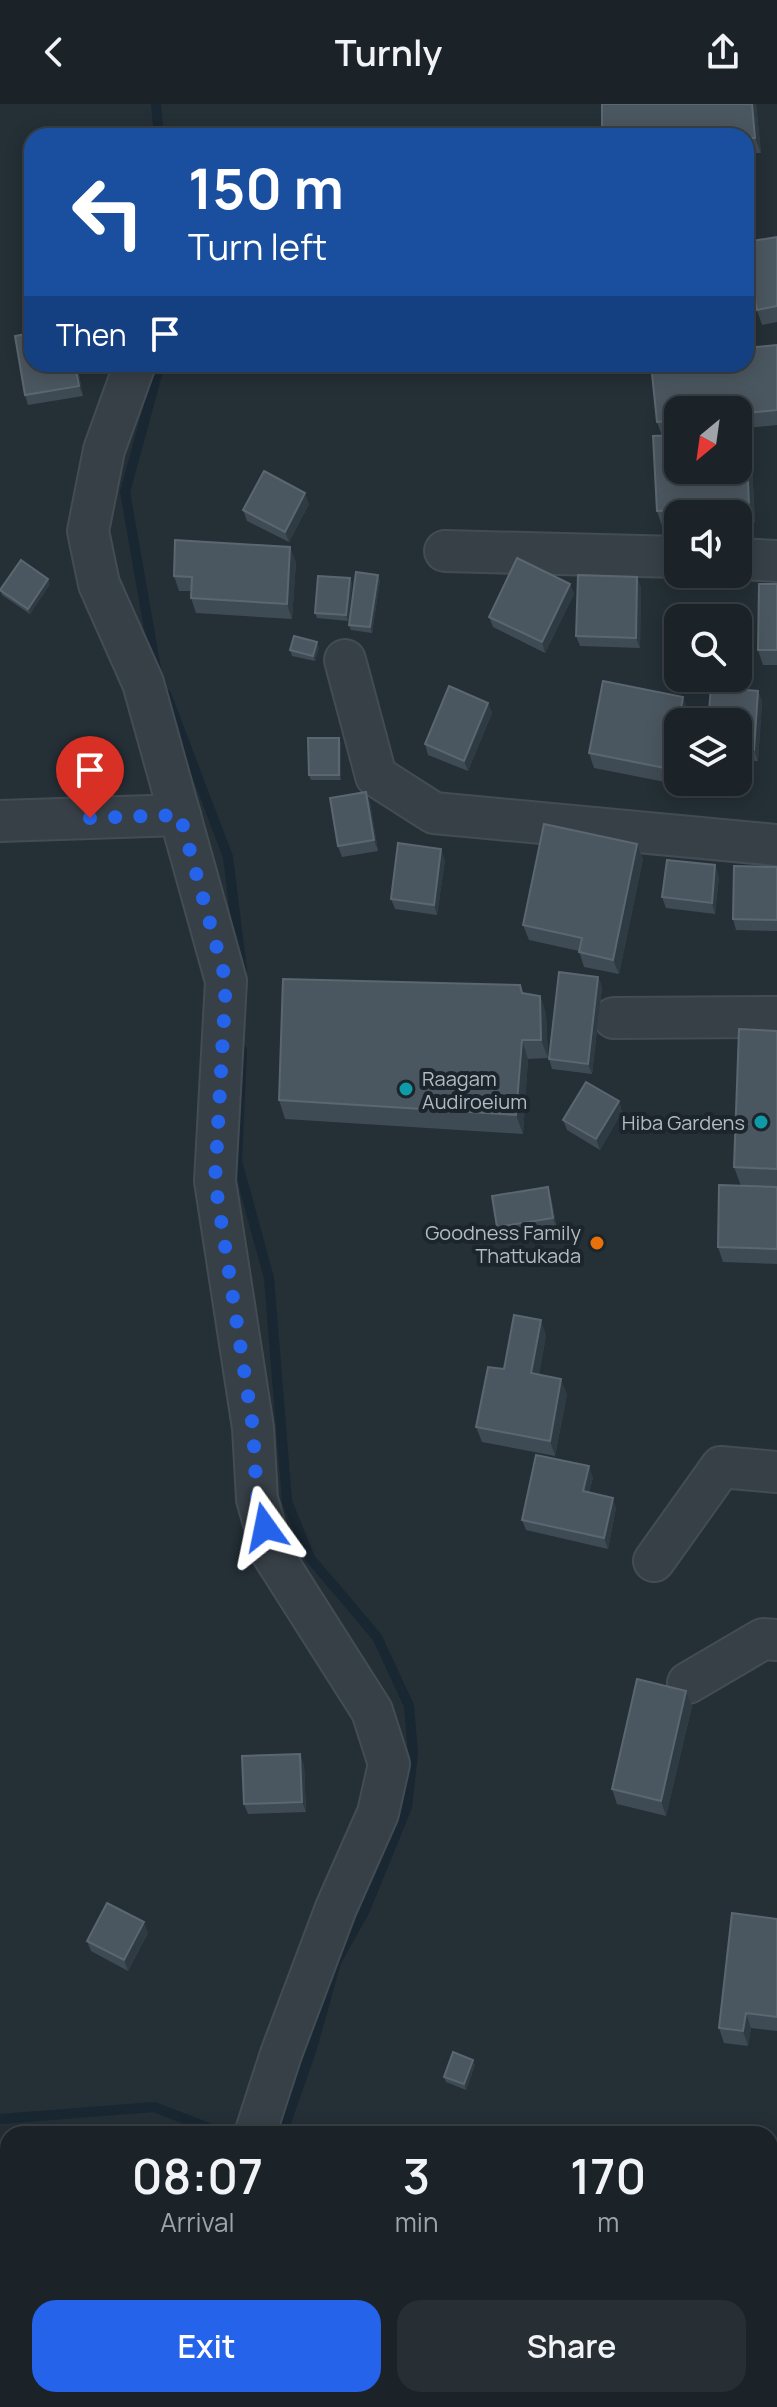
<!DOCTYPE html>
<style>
:root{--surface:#1b2328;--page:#282f34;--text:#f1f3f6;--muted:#a0a4a8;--line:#394045;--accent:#2563eb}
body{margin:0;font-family:Manrope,sans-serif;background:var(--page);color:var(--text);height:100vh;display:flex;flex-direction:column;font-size:30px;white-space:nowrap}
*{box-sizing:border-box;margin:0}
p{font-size:26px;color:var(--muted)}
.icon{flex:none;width:44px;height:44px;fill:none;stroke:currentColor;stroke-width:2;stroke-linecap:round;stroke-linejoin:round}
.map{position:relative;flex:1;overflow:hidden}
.drawer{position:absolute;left:0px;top:2022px;width:778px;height:282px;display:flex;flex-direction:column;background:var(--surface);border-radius:24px 24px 0 0;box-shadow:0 4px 20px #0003,0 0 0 2px var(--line)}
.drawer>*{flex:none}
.top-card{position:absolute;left:24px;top:24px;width:730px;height:244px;border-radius:24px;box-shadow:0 4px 20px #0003,0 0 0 2px var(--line);background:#1a4fa0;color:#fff;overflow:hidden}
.needle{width:52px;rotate:209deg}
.fabs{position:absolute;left:664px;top:292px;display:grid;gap:16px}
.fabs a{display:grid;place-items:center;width:88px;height:88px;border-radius:16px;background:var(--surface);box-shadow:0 4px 20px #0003,0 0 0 2px var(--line);font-size:40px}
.pin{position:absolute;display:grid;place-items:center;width:68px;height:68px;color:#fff;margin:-82px -34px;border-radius:50% 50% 50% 0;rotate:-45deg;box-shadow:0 0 8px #0007}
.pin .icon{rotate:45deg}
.me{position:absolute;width:88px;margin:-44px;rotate:348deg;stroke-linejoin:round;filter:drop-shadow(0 0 6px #0008)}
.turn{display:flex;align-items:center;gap:28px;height:168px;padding:0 32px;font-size:36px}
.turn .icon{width:104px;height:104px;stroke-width:2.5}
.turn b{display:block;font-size:56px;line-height:68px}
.then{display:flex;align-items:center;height:76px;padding:0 32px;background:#0003;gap:16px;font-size:30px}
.eta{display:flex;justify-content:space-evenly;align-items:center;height:136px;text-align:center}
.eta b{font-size:48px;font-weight:600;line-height:56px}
.action{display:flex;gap:16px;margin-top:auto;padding:16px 32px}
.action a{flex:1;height:92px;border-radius:24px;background:var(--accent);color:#fff;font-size:32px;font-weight:600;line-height:92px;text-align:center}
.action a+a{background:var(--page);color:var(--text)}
header{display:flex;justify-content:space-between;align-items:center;height:104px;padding:0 32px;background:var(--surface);font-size:36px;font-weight:600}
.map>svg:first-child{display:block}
</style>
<header><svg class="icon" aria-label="back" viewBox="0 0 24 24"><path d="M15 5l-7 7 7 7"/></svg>Turnly<svg class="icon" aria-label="share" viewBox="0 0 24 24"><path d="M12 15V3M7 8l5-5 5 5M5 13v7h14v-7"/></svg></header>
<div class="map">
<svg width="777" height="2303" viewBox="0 0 777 2303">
<rect width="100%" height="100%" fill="#242f36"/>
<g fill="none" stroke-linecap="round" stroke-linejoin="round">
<g stroke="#192732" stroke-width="10">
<path d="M 156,0 L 159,32"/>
<path d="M 156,564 L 125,388 L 160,260"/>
<path d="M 166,590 L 228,753 L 242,866"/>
<path d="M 242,946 L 237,1057 L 269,1174 L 287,1397 L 310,1454 L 377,1533 L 409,1602 L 413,1649 L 407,1703 L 364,1808 L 336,1858 L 312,1944 L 282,2030"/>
<path d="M 0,2015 L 154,2003 L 224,2030"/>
</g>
<g stroke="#434c53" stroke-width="44">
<g id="minor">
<path d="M 135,260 L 104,346 L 88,427 L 99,480 L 143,579 L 226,877 L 215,1077 L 253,1324 L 257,1395 L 273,1451 L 372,1607 L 389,1660 L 378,1709 L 336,1804 L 281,1950 L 255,2030"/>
<path d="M 445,447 L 678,453"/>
<path d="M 738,455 L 777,457"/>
<path d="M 345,556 L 376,672 L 434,709 L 777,741"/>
<path d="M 0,717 L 180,711"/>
<path d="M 614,914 L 777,913"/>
<path d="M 654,1457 L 721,1363 L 777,1368"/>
<path d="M 688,1579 L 763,1535 L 777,1536"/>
<path d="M 125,2296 L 126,2303"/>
</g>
</g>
<g stroke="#434c53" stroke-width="48">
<g id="major">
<path d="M 770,2271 L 777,2271"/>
<path d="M 0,2285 L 8,2285"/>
</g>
</g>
<use href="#minor" stroke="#374047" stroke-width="40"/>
<use href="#major" stroke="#555f67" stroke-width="44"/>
</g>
<g fill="#3f4b54">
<path d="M 602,0 L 756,0 L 761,49 L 746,49 L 746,32 Z"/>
<path d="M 777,133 L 777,218 L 762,221 L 757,206 Z"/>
<path d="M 777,241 L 777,321 L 738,325 L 738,306 L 678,306 L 678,331 L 746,329 L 751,344 L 755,418 L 738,418 L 738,410 L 678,410 L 678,421 L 662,422 L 657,407 L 662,332 L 657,318 Z"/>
<path d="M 77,260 L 83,292 L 28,301 L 25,291 Z"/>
<path d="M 309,400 L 289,438 L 247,417 L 243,406 Z"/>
<path d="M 296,458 L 292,515 L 196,509 L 191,494 L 191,487 L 179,487 L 174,472 Z"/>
<path d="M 637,473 L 641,484 L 640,544 L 580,542 L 576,532 Z"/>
<path d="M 350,474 L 352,480 L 348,517 L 317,514 L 315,509 Z"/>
<path d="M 380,476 L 372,529 L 351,526 L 349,521 Z"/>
<path d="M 50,480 L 30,510 L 2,491 L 0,486 Z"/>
<path d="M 570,480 L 574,490 L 545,549 L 493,523 L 489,513 Z"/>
<path d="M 777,480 L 777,561 L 763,561 L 758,546 Z"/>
<path d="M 319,543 L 315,557 L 292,552 L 290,546 Z"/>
<path d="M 758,587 L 762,598 L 758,657 L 738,656 L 738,618 Z"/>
<path d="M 488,599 L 492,609 L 468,667 L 428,651 L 425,640 Z"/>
<path d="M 689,608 L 687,618 L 678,618 L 675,680 L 594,664 L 589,649 Z"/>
<path d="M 341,639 L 341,676 L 311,676 L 309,671 Z"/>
<path d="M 370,698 L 378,747 L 342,753 L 338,742 Z"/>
<path d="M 643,755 L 619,870 L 584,863 L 579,847 L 529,836 L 523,821 Z"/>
<path d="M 445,756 L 437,811 L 395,805 L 391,795 Z"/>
<path d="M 777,763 L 777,827 L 736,826 L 733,815 Z"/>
<path d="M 719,772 L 715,810 L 666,804 L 662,793 Z"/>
<path d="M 598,873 L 602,883 L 592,970 L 552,965 L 549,955 Z"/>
<path d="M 520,881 L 523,889 L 540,892 L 546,910 L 548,954 L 528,955 L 523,1030 L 285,1015 L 279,996 Z"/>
<path d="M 777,927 L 777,1160 L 723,1158 L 718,1143 L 741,1082 L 734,1063 Z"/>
<path d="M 619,997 L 622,1008 L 600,1046 L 567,1026 L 563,1016 Z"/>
<path d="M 551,1093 L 557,1125 L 501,1133 L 497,1123 Z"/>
<path d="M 546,1231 L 539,1271 L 567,1290 L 555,1352 L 482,1338 L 476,1323 L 504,1265 Z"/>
<path d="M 593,1373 L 589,1389 L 616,1404 L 608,1445 L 526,1426 L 522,1416 Z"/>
<path d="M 686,1587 L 692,1602 L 666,1712 L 617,1700 L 612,1685 Z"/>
<path d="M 304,1661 L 306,1708 L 248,1710 L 244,1700 Z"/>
<path d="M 777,1815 L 777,1927 L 751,1924 L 748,1942 L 724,1939 L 719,1924 Z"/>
<path d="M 148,1829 L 128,1867 L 91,1847 L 87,1837 Z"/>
<path d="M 475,1961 L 466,1986 L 446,1978 L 444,1973 Z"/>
<path d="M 8,2185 L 8,2230 L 5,2231 L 3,2225 Z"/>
</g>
<g fill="#2f3b43">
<path d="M 752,0 L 756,0 L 761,49 L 755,34 Z"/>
<path d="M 75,260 L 77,260 L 83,292 L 79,282 Z"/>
<path d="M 746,329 L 751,344 L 755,418 L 749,403 Z"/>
<path d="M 305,389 L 309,400 L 289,438 L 285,428 Z"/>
<path d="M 290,443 L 296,458 L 292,515 L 287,500 Z"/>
<path d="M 378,471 L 380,476 L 372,529 L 370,523 Z"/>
<path d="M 637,473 L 641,484 L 640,544 L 636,534 Z"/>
<path d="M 350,474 L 352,480 L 348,517 L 346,511 Z"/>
<path d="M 48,475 L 50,480 L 30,510 L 28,505 Z"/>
<path d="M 570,480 L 574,490 L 545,549 L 542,538 Z"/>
<path d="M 317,538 L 319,543 L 315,557 L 313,552 Z"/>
<path d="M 758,587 L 762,598 L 758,657 L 754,646 Z"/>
<path d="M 683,593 L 689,608 L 687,618 L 679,618 Z"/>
<path d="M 488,599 L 492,609 L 468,667 L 464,657 Z"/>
<path d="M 678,621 L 678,664 L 675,680 L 670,665 Z"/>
<path d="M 339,634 L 341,639 L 341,676 L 339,671 Z"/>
<path d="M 366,688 L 370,698 L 378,747 L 374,736 Z"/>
<path d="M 637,740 L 643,755 L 619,870 L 613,856 Z"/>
<path d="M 441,745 L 445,756 L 437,811 L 434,801 Z"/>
<path d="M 715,761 L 719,772 L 715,810 L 712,799 Z"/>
<path d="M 598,873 L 602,883 L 592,970 L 588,960 Z"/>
<path d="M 540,892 L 546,910 L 548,954 L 541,936 Z"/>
<path d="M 522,936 L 528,955 L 523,1030 L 516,1011 Z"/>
<path d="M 619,997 L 622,1008 L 600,1046 L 596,1035 Z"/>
<path d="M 548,1083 L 551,1093 L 557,1125 L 553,1114 Z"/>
<path d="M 541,1216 L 546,1231 L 537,1284 L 531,1269 Z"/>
<path d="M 561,1275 L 567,1290 L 555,1352 L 550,1337 Z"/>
<path d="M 589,1362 L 593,1373 L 587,1398 L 583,1387 Z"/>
<path d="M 613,1394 L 616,1404 L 608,1445 L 604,1434 Z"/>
<path d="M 686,1587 L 692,1602 L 666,1712 L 661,1697 Z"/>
<path d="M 300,1650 L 304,1661 L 306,1708 L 302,1698 Z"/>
<path d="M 144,1818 L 148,1829 L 128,1867 L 124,1856 Z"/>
<path d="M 746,1909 L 751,1924 L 748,1942 L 743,1927 Z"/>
<path d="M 473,1956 L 475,1961 L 466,1986 L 464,1980 Z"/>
</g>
<g fill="#4b5760" stroke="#5b6770" stroke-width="2">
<path d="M 602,0 L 752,0 L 755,34 L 746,34 L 746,32 L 602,32 Z"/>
<path d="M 777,133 L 777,202 L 757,206 L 746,148 L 746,138 Z"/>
<path d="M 32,229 L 32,260 L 75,260 L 79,282 L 25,291 L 15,232 Z"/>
<path d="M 777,241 L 777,306 L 738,310 L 738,306 L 678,306 L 678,316 L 657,318 L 651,260 L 746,260 L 746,244 Z"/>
<path d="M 738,329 L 746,329 L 749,403 L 657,407 L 653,332 L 678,331 L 678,366 L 738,366 Z"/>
<path d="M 264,367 L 305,389 L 285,428 L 243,406 Z"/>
<path d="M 175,436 L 290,443 L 287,500 L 191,494 L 192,473 L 174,472 Z"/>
<path d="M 517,454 L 570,480 L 542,538 L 489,513 Z"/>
<path d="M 21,456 L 48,475 L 28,505 L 0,486 Z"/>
<path d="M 356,468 L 378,471 L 370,523 L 349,521 Z"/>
<path d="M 578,471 L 637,473 L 636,534 L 576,532 Z"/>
<path d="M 318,472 L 350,474 L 346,511 L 315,509 Z"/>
<path d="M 759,480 L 777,480 L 777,546 L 758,546 Z"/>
<path d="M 294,532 L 317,538 L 313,552 L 290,546 Z"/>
<path d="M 603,577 L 683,593 L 670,665 L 589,649 Z"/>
<path d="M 449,582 L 488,599 L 464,657 L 425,640 Z"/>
<path d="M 711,583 L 758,587 L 754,646 L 738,645 L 738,618 L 708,618 Z"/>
<path d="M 308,634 L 339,634 L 339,671 L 309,671 Z"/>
<path d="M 366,688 L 374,736 L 338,742 L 330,694 Z"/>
<path d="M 544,720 L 637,740 L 613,856 L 579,848 L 582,834 L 523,821 Z"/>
<path d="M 398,739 L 441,745 L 434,801 L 391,795 Z"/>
<path d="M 667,756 L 715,761 L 712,799 L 662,793 Z"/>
<path d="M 734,762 L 777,763 L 777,816 L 733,815 Z"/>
<path d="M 559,868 L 598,873 L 588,960 L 549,955 Z"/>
<path d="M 283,875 L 520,881 L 522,889 L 540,892 L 541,936 L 522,936 L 516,1011 L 279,996 Z"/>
<path d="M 739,925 L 777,927 L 777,1065 L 734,1063 Z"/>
<path d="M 586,978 L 619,997 L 596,1035 L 563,1016 Z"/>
<path d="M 719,1081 L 777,1083 L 777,1145 L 718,1143 Z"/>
<path d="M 548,1083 L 553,1114 L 497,1123 L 492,1092 Z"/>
<path d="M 514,1211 L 541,1216 L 531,1269 L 561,1275 L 550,1337 L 476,1323 L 488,1263 L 504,1265 Z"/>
<path d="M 536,1351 L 589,1362 L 583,1387 L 613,1394 L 604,1434 L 522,1416 Z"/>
<path d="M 637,1575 L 686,1587 L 661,1697 L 612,1685 Z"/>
<path d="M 300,1650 L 302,1698 L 244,1700 L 242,1652 Z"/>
<path d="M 107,1799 L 144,1818 L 124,1856 L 87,1837 Z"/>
<path d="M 732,1809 L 777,1815 L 777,1913 L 746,1909 L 743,1927 L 719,1924 Z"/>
<path d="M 453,1948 L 473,1956 L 464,1980 L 444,1973 Z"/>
<path d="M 1,2185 L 8,2185 L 8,2225 L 3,2225 Z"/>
</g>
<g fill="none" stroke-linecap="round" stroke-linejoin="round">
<path stroke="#2563eb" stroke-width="14" stroke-dasharray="0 25.2" d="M 90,714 L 180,711 L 226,877 L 215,1077 L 253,1324 L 257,1395 L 265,1423"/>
</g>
<g fill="#0f9aa8" stroke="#1c252b" stroke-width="3">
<circle cx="406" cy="985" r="8"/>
<circle cx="761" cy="1018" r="8"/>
</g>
<circle fill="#e8710a" stroke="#1c252b" stroke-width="3" cx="597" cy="1139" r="8"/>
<g text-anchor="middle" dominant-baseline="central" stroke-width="8" stroke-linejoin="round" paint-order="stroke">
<g font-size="20" fill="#b2bbc3" stroke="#1c252b" text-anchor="end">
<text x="422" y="974" text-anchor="start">Raagam<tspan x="422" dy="23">Audiroeium</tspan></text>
<text x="745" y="1018">Hiba Gardens</text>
<text x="581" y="1128">Goodness Family<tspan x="581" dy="23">Thattukada</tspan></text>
</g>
</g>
</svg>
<div class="fabs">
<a><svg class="needle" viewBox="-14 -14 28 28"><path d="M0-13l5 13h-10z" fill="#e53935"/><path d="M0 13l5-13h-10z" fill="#a0a4a8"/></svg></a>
<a><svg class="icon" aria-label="sound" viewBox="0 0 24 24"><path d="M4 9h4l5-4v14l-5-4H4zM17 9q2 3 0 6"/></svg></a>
<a><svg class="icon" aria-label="search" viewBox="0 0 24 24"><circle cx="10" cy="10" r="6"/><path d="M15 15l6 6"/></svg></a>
<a><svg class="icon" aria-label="layers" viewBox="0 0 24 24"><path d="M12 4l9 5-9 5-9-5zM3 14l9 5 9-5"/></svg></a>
</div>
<div class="pin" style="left:90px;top:714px;background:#d93025"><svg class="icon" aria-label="arrive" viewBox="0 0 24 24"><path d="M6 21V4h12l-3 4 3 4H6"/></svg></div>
<svg class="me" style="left:265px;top:1423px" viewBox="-20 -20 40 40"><path d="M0-17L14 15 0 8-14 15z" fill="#2563eb" stroke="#fff" stroke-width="4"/></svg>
<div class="top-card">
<div class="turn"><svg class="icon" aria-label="left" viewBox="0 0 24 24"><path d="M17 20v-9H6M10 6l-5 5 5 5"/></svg><div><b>150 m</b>Turn left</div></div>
<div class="then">Then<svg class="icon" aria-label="arrive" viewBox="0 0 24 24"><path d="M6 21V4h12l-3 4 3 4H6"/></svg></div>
</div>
<section class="drawer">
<div class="eta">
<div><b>08:07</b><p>Arrival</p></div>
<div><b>3</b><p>min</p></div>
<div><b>170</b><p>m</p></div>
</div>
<div class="action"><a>Exit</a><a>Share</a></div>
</section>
</div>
